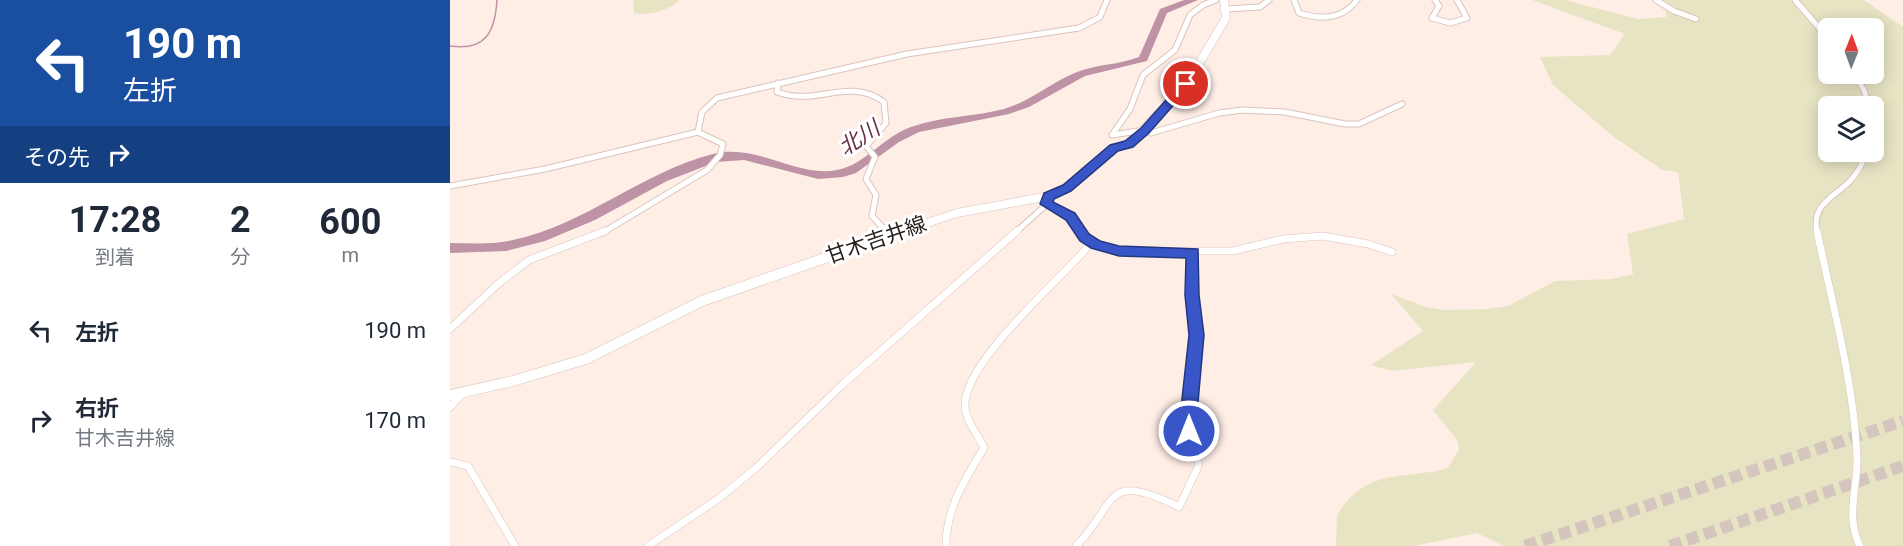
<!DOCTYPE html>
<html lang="ja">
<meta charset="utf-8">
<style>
:root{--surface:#fff;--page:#f6f6f7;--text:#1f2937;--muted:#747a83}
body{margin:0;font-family:Roboto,"Noto Sans JP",sans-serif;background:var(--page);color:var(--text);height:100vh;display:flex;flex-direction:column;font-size:22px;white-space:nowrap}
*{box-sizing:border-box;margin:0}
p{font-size:20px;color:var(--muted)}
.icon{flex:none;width:33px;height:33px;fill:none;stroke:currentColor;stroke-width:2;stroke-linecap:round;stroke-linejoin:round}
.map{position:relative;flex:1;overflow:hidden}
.sheet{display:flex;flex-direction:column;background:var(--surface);width:450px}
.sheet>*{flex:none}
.banner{background:#1a4fa0;color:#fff;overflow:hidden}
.needle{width:39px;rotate:1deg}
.fabs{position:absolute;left:1368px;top:18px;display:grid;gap:12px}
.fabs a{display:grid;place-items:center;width:66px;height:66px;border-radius:9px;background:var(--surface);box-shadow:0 3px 15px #0003;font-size:30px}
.pin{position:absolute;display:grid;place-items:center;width:51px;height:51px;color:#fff;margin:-26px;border:3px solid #fff;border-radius:50%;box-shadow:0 2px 6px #0007}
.me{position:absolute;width:66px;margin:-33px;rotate:0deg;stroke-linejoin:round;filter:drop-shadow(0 0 4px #0008)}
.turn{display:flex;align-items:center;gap:21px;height:126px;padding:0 24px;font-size:27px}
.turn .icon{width:78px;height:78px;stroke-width:2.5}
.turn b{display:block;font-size:42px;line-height:51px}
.then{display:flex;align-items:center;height:57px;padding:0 24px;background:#0003;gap:12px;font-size:22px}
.eta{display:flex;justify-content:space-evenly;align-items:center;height:102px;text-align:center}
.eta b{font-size:36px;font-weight:700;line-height:42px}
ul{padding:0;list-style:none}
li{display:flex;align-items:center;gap:18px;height:90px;padding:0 24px}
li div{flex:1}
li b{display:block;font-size:22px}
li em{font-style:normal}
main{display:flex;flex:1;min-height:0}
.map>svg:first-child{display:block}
</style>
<main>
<section class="sheet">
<div class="banner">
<div class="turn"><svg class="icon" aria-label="left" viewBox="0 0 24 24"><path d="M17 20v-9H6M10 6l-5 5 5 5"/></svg><div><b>190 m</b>左折</div></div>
<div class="then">その先<svg class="icon" aria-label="right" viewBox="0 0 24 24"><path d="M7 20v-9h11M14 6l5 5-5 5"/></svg></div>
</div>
<div class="eta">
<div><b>17:28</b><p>到着</p></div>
<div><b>2</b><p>分</p></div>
<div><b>600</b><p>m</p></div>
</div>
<ul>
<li><svg class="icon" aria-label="left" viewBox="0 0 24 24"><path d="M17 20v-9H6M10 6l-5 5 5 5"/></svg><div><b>左折</b></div><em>190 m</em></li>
<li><svg class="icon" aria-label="right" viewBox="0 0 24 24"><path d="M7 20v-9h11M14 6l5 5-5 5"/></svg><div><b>右折</b><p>甘木吉井線</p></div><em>170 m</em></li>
</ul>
</section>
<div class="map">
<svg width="1453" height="546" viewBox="0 0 1453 546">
<rect width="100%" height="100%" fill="#ffeee6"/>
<g fill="#e7e4c4" fill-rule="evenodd">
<path d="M 183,0 L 230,0 C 217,11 200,16 184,13 Z"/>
<path d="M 1082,0 L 1115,0 L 1188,19 L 1216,17 L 1214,0 L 1414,0 L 1453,27 L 1453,546 L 1054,546 L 1027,533 L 963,546 L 886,546 L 887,515 C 918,466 952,481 998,468 L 1009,449 L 1007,440 L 983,410 L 1026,362 L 942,371 L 921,365 L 973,331 L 941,294 L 976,307 L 994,310 L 1037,309 L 1058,306 L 1105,281 L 1161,279 L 1183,274 L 1177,234 L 1234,219 L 1228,172 L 1212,170 L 1160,134 L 1103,85 L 1090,57 L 1160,55 L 1175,34 ZM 1378,28 L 1424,28 L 1424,74 L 1378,74 ZM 1378,106 L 1424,106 L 1424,152 L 1378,152 Z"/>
</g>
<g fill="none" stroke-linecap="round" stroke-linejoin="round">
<path stroke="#bf93a6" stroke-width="1.5" d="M 0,46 C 35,51 45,33 47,0"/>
<path fill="#bf93a6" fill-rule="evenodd" d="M 734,0 L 748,0 L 717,13 L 697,61 L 635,76 L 579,107 L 559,114 L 469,132 L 449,142 L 406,173 L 393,177 L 368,179 L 294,160 L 266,162 L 217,181 L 145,220 L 95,241 L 56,251 L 0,253 L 0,243 C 21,243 43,245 63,240 C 135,225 192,172 263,154 C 308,143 346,178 387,170 C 415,165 434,136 461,127 C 491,116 524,117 554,109 C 581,101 602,82 627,72 C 647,64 669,65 689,57 L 710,9 Z"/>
<g stroke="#d4c5be" stroke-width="12" stroke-dasharray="12 6" stroke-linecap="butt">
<path d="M 1075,546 L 1453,421"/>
<path d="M 1220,546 L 1453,466"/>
</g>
<g stroke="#d9c4bb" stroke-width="7">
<g id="street-far1">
<path d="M 766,0 L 753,5 L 740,15 L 725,50 L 693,75 L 680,109 L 662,135 L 695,130 L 701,133 L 769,113 L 793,110 L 835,112 L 895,124 L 909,124 L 952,104"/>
<path d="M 844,0 L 849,13 C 871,20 893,19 907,0"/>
<path d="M 985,0 L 989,6 L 982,18 L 1000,23 L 1017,18 L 1007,0"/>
<path d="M 1206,0 L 1224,11 L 1246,19"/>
<path d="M 1345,0 L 1378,38"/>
<path d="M 777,9 L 810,7 L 819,0"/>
<path d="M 1404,74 L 1414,90 L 1419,106"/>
<path d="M 328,83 L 327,92 C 367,107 398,76 434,102 L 436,123 L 416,146 L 425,157 L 416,179 L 426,195 L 422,216 L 432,227 L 447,231"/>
<path d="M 1424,126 L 1424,132"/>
<path d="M 248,132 L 252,112 L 267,98 L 457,54 L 629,28 L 650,17 L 657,0"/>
<path d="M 0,186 L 95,169 L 248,132 L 273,144 L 270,155 L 257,170 L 152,233"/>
<path d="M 597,204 L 620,216 L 632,233"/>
<path d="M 565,233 L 597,204 L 599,196"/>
<path d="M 1367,233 C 1361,204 1383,198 1400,181 C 1408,173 1413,162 1417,152"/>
</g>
</g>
<g stroke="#d9c4bb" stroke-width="8">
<g id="street">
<path d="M 631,231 L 645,244 L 669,251 L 783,251 L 833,239 L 873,236 L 918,244 L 942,252"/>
<path d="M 1367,231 C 1382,303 1404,383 1407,457 C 1408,487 1395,518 1410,546"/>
<path d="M 0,329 L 48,284 L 79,260 L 155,231"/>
<path d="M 0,407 L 13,393"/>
<path d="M 0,462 L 18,466 L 65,546"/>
<path d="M 198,546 L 268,499 L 307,467 L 392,385 L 567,231"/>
<path d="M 496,546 C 496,508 515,479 534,448 C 528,434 516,422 515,407 C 512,362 613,278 642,242"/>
<path d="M 626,546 C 669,503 652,469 729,507 L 748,467 L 748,452 L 739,431 L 739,399 L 747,335 L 742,295 L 743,253"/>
</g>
</g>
<g stroke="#d9c4bb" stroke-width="9">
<path id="secondary-far1" d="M 447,233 L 507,213 L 599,196 L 617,188 L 664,148 L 679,144 L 737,84 L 776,18 L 774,0"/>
</g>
<g stroke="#d9c4bb" stroke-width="11">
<path id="secondary" d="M 0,395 L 63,381 L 136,359 L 252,301 L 452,231"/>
</g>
<use href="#street-far1" stroke="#fff" stroke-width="5"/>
<use href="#street" stroke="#fff" stroke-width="7"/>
<use href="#secondary-far1" stroke="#fff" stroke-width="8"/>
<use href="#secondary" stroke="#fff" stroke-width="10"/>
</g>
<path fill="#3856c8" stroke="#243882" stroke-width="1.5" d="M 733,81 L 742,84 L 699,133 L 683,147 L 668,151 L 621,191 L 604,199 L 603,202 L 625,213 L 639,234 L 650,241 L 669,246 L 748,249 L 749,295 L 754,335 L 745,436 L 739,438 L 734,436 L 732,399 L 739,335 L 735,295 L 736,258 L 669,256 L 641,248 L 630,241 L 616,220 L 590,204 L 594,193 L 613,185 L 660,145 L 675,141 L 691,128 Z"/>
<g text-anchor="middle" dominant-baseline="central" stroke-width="6" stroke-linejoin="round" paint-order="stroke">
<g font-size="21" fill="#27201c" stroke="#fff">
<text transform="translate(426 240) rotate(-19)">甘木吉井線</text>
</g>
<g font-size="22" font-style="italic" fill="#682e4a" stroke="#fff">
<text transform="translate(409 138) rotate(-33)">北川</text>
</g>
</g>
</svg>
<div class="fabs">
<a><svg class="needle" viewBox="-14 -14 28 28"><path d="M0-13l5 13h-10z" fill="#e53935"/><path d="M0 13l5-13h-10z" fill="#747a83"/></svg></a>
<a><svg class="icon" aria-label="layers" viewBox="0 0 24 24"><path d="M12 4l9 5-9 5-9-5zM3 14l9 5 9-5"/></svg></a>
</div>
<div class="pin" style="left:736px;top:84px;background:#d93025"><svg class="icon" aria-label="arrive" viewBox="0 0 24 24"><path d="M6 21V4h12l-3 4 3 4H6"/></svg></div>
<svg class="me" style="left:739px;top:431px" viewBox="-20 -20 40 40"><circle r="17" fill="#3856c8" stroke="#fff" stroke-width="3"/><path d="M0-11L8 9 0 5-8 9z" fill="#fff"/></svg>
</div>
</main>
